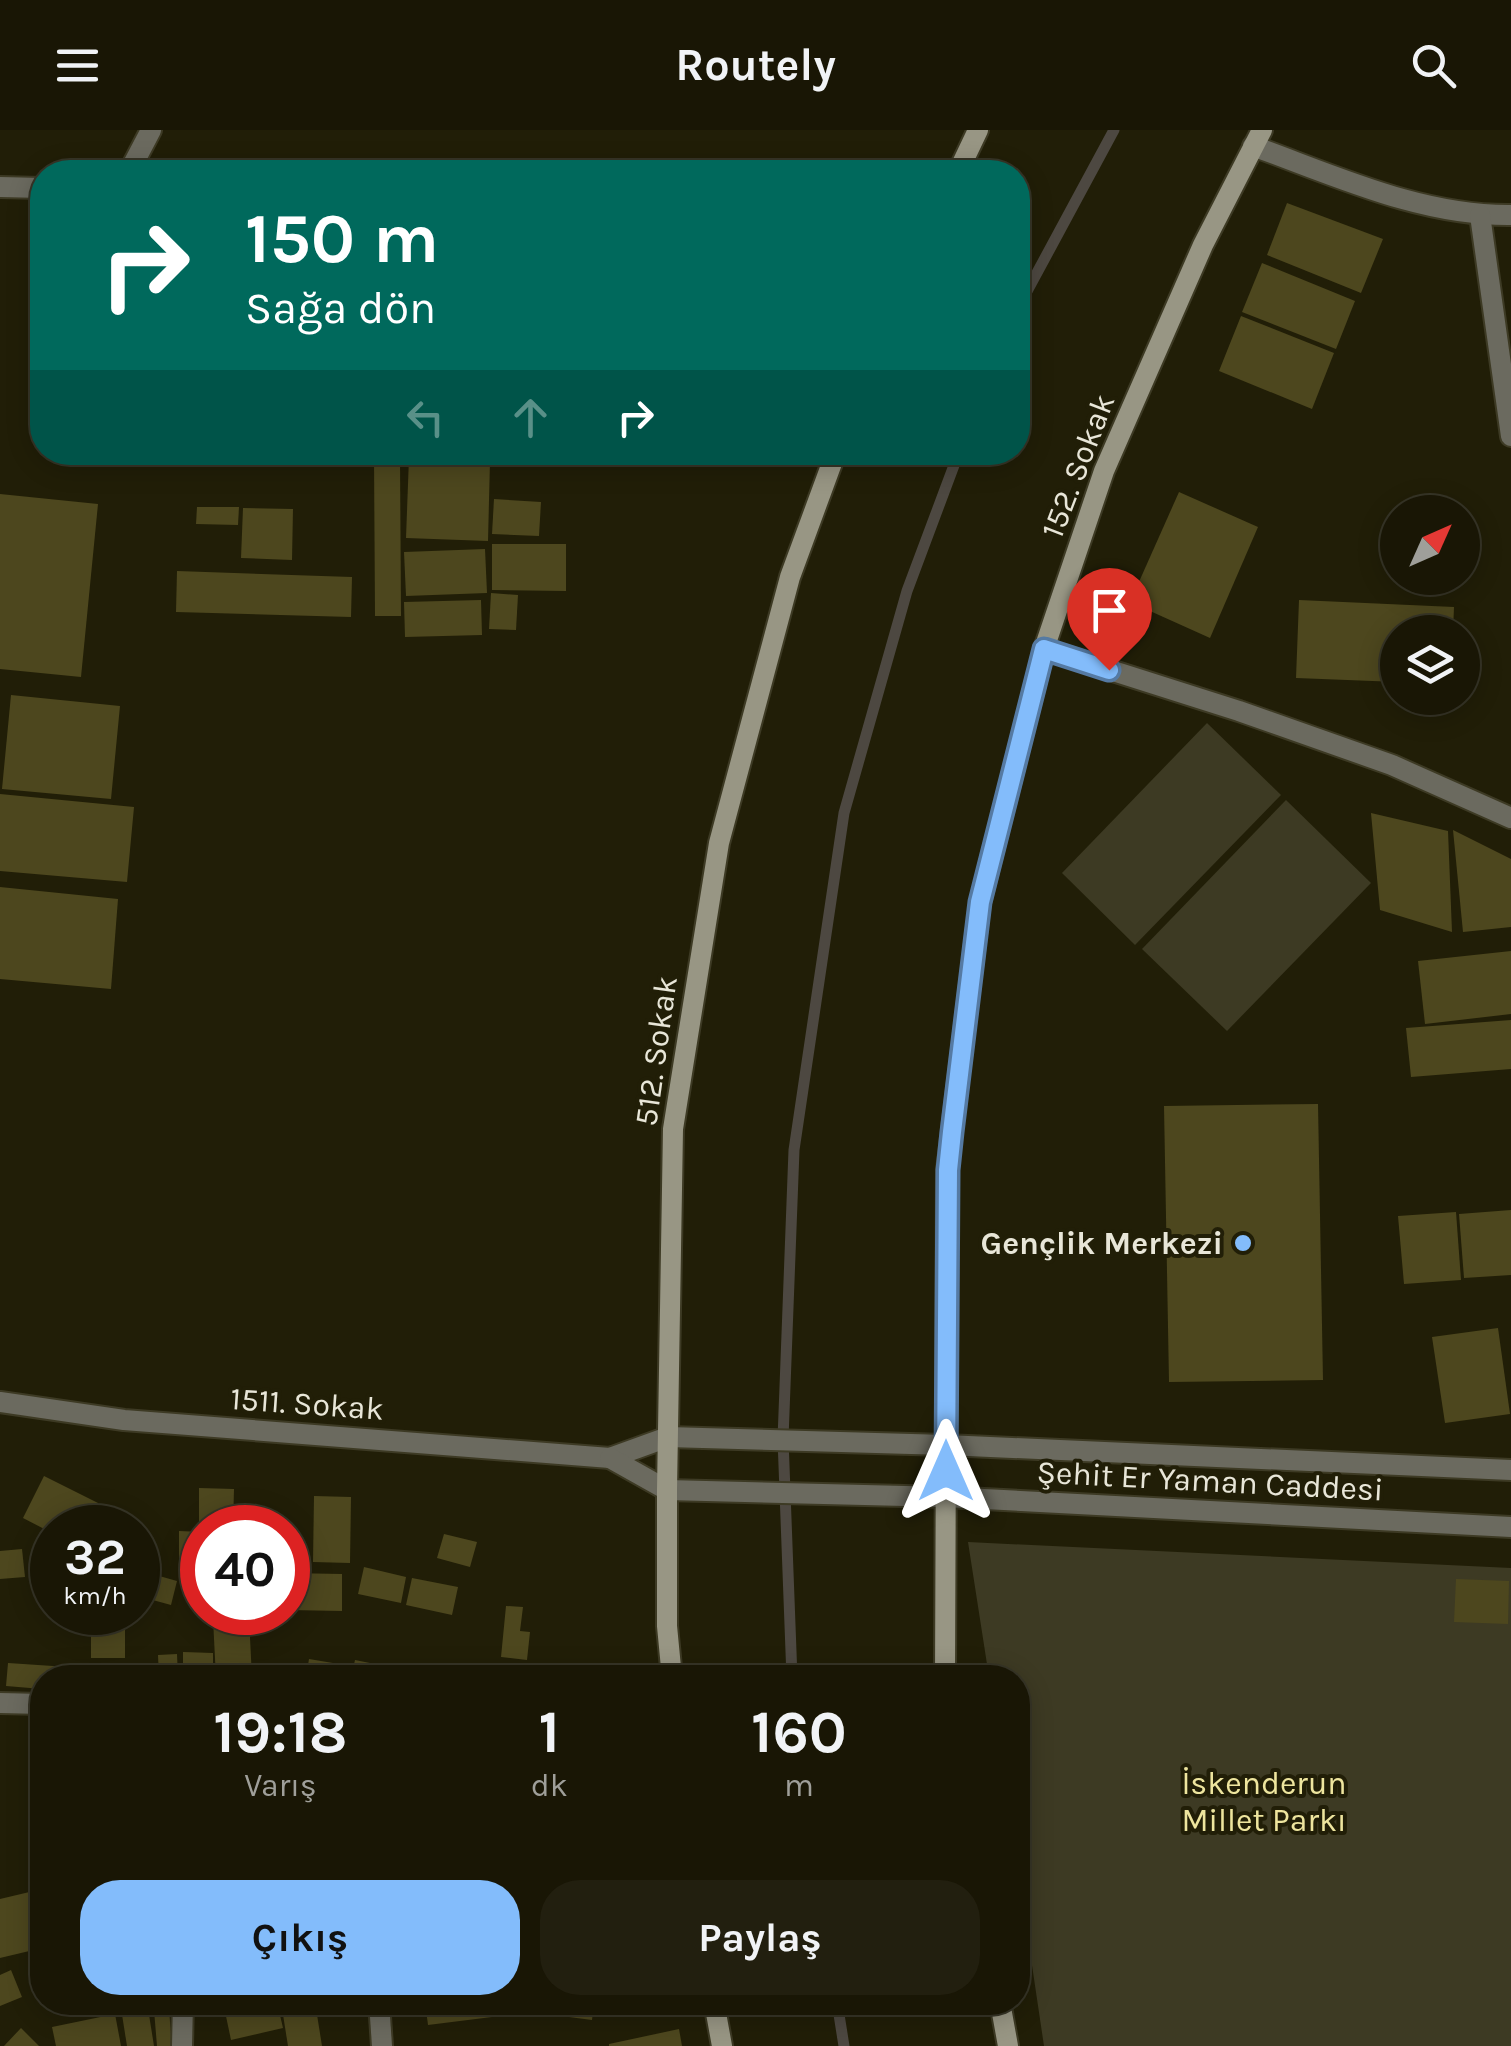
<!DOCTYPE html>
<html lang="tr">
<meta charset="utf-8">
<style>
:root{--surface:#191605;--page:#221f0f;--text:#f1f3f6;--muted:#9f9f9a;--line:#373527;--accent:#83bcfb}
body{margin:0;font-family:Karla,sans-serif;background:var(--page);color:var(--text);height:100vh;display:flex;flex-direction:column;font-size:38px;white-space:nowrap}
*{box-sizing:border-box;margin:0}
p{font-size:32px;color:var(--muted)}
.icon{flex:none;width:55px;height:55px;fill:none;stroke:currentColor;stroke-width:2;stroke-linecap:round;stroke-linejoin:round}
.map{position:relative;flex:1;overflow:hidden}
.drawer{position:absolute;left:30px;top:1535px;width:1000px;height:350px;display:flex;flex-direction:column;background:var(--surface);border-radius:40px;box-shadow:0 5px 25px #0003,0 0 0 2px var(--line)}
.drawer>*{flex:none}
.banner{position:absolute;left:30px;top:30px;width:1000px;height:305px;border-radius:40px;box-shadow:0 5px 25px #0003,0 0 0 2px var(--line);background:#00695c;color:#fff;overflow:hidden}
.needle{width:65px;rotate:45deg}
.controls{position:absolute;left:1380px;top:365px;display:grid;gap:20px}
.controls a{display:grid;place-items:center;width:100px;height:100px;border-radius:50%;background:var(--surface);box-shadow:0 5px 25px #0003,0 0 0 2px var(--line);font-size:50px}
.speed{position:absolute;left:30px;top:1375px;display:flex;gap:20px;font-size:50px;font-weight:700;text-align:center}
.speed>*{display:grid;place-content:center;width:130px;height:130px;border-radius:50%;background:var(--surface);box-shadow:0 5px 25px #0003,0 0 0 2px var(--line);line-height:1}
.speed small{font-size:25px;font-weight:400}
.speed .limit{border:15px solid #d22;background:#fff;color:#111}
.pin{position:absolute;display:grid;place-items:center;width:85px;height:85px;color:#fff;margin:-102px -42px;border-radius:50% 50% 50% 0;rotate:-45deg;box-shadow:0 0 10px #0007}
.pin .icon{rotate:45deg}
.me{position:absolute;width:110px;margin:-55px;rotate:0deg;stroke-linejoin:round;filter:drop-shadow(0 0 8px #0008)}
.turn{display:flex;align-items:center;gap:35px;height:210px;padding:0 50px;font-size:45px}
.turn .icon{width:130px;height:130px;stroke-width:2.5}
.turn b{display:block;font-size:70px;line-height:85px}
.lanes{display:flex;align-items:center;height:95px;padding:0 50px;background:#0003;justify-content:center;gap:50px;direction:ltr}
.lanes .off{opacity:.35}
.eta{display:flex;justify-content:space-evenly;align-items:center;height:170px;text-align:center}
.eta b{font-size:60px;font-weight:700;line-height:70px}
.cta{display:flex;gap:20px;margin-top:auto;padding:20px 50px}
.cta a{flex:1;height:115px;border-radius:40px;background:var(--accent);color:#111;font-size:40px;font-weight:700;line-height:115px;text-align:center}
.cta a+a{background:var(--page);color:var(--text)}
header{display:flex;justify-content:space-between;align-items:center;height:130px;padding:0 50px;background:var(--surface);font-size:45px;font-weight:700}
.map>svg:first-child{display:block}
</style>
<header><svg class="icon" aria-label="menu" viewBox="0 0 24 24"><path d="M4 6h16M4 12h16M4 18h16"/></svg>Routely<svg class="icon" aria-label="search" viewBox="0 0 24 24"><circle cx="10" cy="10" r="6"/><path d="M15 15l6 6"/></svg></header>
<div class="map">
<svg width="1511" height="1916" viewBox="0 0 1511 1916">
<rect width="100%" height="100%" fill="#211e07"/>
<g fill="#3d3a23">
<path d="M 1207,593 L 1281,665 L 1135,815 L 1062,743 Z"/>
<path d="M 1286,670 L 1371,753 L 1227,901 L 1142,819 Z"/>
<path d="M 968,1412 L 1511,1438 L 1511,1916 L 1044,1916 L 1018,1741 L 1018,1548 L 989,1547 Z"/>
</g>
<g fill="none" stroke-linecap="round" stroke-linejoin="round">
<g stroke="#4d4841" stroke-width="11">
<path d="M 1018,178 L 1114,0"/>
<path d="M 792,1548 L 783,1309 L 794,1020 L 844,683 L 907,461 L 959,322"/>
<path d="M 837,1872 L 844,1916"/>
</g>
</g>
<g fill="#4d471e">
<path d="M 1287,73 L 1383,109 L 1361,163 L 1267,125 Z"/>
<path d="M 1262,133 L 1355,171 L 1336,219 L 1242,182 Z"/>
<path d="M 1241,186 L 1334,223 L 1312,279 L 1219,241 Z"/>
<path d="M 400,325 L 401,486 L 375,486 L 374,326 Z"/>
<path d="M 409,327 L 490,331 L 488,411 L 406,408 Z"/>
<path d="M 1179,362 L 1258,397 L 1210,508 L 1130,472 Z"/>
<path d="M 0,364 L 98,374 L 81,547 L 0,539 Z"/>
<path d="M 494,369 L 541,372 L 539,406 L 492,404 Z"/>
<path d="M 197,377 L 239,377 L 238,395 L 196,394 Z"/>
<path d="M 243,378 L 293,379 L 292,430 L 241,428 Z"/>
<path d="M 492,414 L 566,414 L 566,461 L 492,460 Z"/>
<path d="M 485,419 L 487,463 L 406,466 L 404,422 Z"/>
<path d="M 177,441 L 352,447 L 351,487 L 176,482 Z"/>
<path d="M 491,463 L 518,465 L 516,500 L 489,499 Z"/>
<path d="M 481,470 L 482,505 L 405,507 L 404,472 Z"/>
<path d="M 1299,470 L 1454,477 L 1453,502 L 1398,502 L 1398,552 L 1296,548 Z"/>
<path d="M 11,565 L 120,576 L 111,669 L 2,659 Z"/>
<path d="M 0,664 L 134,677 L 127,752 L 0,741 Z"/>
<path d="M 1371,683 L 1448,701 L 1452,802 L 1380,780 Z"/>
<path d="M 1453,700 L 1511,729 L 1511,797 L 1463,802 Z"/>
<path d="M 0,757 L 118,769 L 111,859 L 0,849 Z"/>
<path d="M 1511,821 L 1511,884 L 1425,894 L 1418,831 Z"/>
<path d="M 1511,890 L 1511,939 L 1411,947 L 1406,898 Z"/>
<path d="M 1318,974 L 1323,1250 L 1169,1252 L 1164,976 Z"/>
<path d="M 1511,1080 L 1511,1145 L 1464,1148 L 1459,1084 Z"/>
<path d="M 1456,1082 L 1461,1150 L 1404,1154 L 1398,1086 Z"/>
<path d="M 1498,1198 L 1510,1284 L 1445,1293 L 1432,1207 Z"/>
<path d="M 44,1346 L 98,1373 L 86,1398 L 52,1398 L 52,1403 L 23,1388 Z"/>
<path d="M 199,1358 L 234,1359 L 233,1397 L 199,1396 Z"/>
<path d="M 314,1366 L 351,1367 L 350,1433 L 313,1432 Z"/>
<path d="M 179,1401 L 202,1402 L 202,1430 L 179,1429 Z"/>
<path d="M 444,1404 L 477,1412 L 470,1437 L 437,1428 Z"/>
<path d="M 22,1419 L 25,1447 L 0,1449 L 0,1421 Z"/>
<path d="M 364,1437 L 406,1447 L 401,1473 L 358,1464 Z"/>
<path d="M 138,1440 L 177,1451 L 171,1475 L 138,1466 Z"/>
<path d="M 288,1443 L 342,1444 L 342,1481 L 288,1480 Z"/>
<path d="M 412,1448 L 458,1457 L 452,1485 L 406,1475 Z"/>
<path d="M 1456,1449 L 1509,1451 L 1508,1494 L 1454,1492 Z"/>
<path d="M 506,1476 L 523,1477 L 520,1501 L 530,1502 L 527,1530 L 501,1527 Z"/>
<rect x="91" y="1482" width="34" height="46"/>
<path d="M 249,1487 L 252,1548 L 216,1548 L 213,1489 Z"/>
<path d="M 183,1522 L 213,1523 L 213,1548 L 183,1548 Z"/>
<path d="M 177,1524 L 178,1547 L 159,1548 L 158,1525 Z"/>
<path d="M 309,1529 L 339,1534 L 337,1548 L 306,1548 Z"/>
<path d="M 355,1530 L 385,1536 L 382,1548 L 351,1548 Z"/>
<path d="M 8,1533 L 68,1537 L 67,1548 L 42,1548 L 42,1559 L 6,1556 Z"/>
<path d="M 86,1535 L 115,1536 L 115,1548 L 86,1548 Z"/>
<path d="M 388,1535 L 415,1541 L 414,1548 L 386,1548 Z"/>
<path d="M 519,1536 L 565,1539 L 564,1548 L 518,1548 Z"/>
<path d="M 582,1539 L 611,1540 L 611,1548 L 582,1548 Z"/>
<path d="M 470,1541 L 516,1545 L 516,1548 L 469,1548 Z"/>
<path d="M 42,1759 L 42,1818 L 0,1828 L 0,1769 Z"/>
<path d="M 11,1840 L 22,1867 L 0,1876 L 0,1845 Z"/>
<path d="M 74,1872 L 107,1872 L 108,1879 L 78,1887 Z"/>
<path d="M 120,1872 L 147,1872 L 154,1916 L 127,1916 Z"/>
<path d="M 223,1872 L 277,1872 L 283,1898 L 231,1910 Z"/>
<path d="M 281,1872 L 315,1872 L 322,1916 L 288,1916 Z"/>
<path d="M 425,1872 L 491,1872 L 492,1887 L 428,1895 Z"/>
<path d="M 524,1872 L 594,1872 L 592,1890 L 523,1881 Z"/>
<path d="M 169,1879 L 172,1916 L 157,1916 L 154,1880 Z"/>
<path d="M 115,1884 L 121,1916 L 56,1916 L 52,1897 Z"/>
<path d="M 21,1898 L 39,1916 L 4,1916 Z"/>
<path d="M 679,1899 L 682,1916 L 609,1916 L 609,1914 Z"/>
</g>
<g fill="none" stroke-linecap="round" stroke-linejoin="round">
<g stroke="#3d3a24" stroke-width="24">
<g id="street">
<path d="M 1253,16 C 1336,46 1421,86 1511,85"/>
<path d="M 129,42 L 151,0"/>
<path d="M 0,57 L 42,58"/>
<path d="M 1480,85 L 1511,306"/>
<path d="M 1044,519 L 1239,581 L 1392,635 L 1511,688"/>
<path d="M 0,1272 L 124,1290 L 610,1328 L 668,1307 L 946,1315 L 1511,1340"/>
<path d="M 610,1328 L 667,1360 L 946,1367 L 1511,1397"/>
<path d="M 0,1573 L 42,1574"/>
<path d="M 379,1872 L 382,1916"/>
<path d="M 182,1916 L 183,1872"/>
</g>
</g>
<g stroke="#3d3a24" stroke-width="24">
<g id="secondary">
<path d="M 958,42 L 978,0"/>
<path d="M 672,1548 L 667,1496 L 667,1360 L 673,999 L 719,713 L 790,447 L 836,322"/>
<path d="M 945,1548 L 947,1040 L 980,773 L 1044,519 L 1104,341 L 1203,115 L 1262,0"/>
<path d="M 714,1872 L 722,1916"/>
<path d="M 1000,1872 L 1008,1916"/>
</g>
</g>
<use href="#street" stroke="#6b6a5f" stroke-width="20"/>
<use href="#secondary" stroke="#989684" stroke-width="20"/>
</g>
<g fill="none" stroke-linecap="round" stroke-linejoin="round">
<g stroke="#557aa3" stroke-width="25">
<path id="route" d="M 946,1341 L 948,1040 L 952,1002 L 980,772 L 1044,519 L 1109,540"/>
</g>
<use href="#route" stroke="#83bcfb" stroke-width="18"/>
</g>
<circle fill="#83bcfb" stroke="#211e07" stroke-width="4" cx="1243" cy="1113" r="10"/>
<g text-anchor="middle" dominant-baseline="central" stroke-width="8" stroke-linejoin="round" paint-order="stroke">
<g font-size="32" fill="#e8e6d8" stroke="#211e07">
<text transform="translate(1078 336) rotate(-69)">152. Sokak</text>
<text transform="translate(656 921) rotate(-82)">512. Sokak</text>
<text transform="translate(307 1274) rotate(4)">1511. Sokak</text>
<text transform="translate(1210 1351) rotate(3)">Şehit Er Yaman Caddesi</text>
</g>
<g font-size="32" font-weight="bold" fill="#e8e6d8" stroke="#211e07" text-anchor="end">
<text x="1223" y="1113">Gençlik Merkezi</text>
</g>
<g font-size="32" fill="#eee59e" stroke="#211e07">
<text x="1264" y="1653">İskenderun<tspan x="1264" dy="37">Millet Parkı</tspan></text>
</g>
</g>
</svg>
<div class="controls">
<a><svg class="needle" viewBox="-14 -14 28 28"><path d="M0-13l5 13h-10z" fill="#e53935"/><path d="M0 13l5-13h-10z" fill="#9f9f9a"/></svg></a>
<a><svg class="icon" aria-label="layers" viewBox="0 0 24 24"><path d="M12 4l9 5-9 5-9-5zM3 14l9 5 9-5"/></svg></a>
</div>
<div class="speed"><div>32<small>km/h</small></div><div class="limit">40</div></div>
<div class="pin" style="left:1109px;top:540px;background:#d93025"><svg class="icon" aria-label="arrive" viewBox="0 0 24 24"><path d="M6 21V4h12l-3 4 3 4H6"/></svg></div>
<svg class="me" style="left:946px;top:1341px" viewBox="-20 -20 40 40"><path d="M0-17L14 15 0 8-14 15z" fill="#83bcfb" stroke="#fff" stroke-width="4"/></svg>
<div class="banner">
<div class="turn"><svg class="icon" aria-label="right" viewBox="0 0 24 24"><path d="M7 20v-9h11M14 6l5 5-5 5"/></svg><div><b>150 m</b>Sağa dön</div></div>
<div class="lanes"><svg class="icon off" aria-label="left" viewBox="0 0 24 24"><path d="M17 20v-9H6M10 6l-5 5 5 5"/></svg><svg class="icon off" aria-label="ahead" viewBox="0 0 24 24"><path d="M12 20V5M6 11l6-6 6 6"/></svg><svg class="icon" aria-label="right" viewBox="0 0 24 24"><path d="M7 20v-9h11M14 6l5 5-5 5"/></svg></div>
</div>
<section class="drawer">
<div class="eta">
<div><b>19:18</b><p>Varış</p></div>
<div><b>1</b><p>dk</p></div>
<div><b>160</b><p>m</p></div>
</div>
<div class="cta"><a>Çıkış</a><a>Paylaş</a></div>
</section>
</div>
